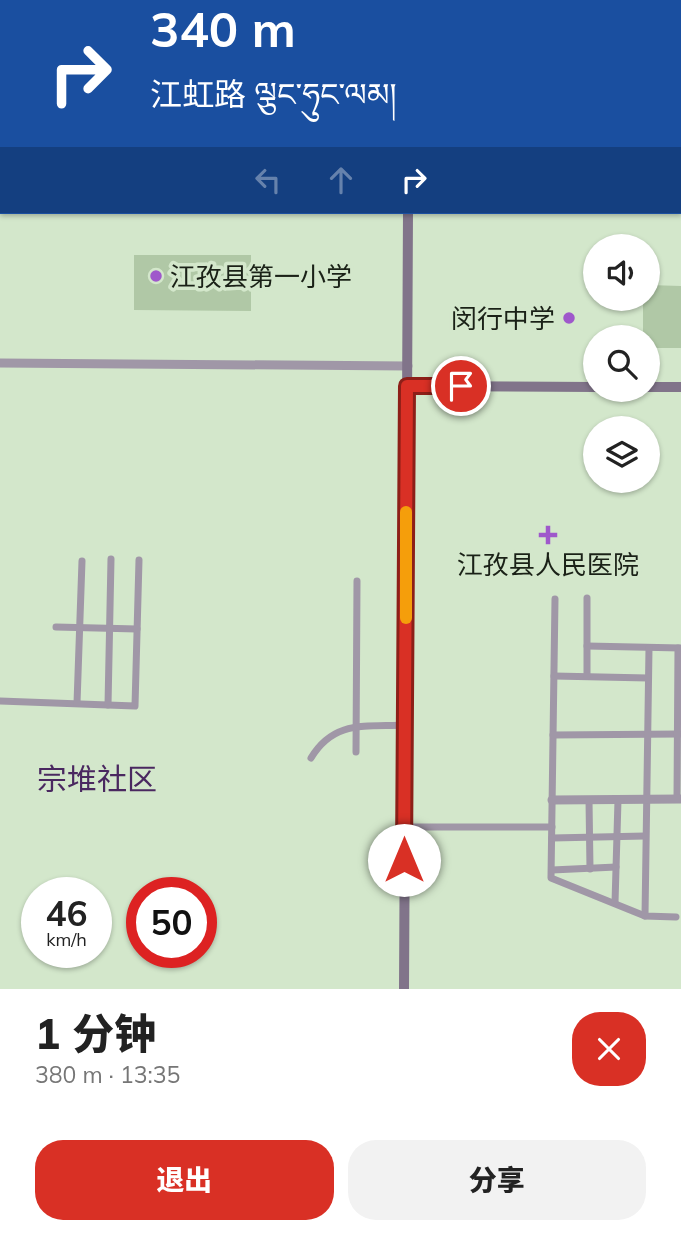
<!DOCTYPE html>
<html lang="zh">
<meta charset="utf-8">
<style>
:root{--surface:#fff;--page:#f2f2f2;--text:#222;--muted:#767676;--accent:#d93025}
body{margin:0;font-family:Mulish,"Noto Sans SC","Noto Serif Tibetan",sans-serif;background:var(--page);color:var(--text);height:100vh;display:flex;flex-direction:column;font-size:26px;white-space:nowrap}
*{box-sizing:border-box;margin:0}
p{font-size:23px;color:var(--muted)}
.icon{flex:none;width:38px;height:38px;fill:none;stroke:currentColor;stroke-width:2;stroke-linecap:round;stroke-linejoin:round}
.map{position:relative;height:989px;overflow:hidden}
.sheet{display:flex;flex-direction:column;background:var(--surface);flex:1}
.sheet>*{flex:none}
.banner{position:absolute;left:0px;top:0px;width:682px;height:214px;box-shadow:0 2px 5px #0004;background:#1a4fa0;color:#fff;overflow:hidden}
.controls{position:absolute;left:583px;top:234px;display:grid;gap:14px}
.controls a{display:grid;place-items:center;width:77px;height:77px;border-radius:50%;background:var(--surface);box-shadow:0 2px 5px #0004;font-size:35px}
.speed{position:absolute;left:21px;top:877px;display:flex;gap:14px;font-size:35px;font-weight:700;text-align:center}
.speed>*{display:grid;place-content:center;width:91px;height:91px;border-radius:50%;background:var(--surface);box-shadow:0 2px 5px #0004;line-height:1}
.speed small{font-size:18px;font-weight:400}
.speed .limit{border:10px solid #d22;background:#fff;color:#111}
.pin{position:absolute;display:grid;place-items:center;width:60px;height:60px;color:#fff;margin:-30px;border:4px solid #fff;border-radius:50%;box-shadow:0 2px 7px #0007}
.me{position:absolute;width:77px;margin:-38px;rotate:0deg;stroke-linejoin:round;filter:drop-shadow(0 0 5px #0008)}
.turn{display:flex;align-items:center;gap:24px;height:147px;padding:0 35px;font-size:32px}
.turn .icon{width:91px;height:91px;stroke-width:2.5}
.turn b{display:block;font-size:49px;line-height:60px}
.lanes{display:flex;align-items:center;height:66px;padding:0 35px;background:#0003;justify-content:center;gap:35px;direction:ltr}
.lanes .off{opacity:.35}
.round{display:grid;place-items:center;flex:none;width:74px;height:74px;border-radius:28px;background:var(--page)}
.headline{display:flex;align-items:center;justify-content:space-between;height:119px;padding:0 35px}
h1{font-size:42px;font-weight:800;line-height:52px}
.button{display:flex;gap:14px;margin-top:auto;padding:14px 35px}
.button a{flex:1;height:80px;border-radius:28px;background:var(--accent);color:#fff;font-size:28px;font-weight:800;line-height:80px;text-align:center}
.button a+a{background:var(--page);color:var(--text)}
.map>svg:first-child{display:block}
</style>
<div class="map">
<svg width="681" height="989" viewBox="0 0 681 989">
<rect width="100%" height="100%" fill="#d3e7cb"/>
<g fill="#b0c8a6">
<path d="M 134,255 L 251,255 L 251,311 L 134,310 Z"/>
<path d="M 648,285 L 681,286 L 681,348 L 648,348 L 648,338 L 643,338 L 643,299 L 648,299 Z"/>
</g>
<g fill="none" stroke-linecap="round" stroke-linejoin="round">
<g stroke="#a097a7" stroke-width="7">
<path d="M 20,0 L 21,2"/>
<path d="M 77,2 L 79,0"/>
<path d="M 496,2 L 497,0"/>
<path d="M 538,2 L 539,0"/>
<path d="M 671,2 L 671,0"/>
<path d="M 0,74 L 2,73"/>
<path d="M 555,599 L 551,878 L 645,916 L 676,917"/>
<path d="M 56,627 L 137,629"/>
<path d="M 587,646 L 681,648"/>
<path d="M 554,676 L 648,678"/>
<path d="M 587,676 L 587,598"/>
<path d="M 0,701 L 135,706 L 139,560"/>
<path d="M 77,703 L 82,561"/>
<path d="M 108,705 L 111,559"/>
<path d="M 553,735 L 680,734"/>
<path d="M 356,752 L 357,581"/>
<path d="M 311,758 C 334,720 365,727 405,725"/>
<path d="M 677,799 L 678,648"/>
<path d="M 589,800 L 590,869"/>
<path d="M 404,827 L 552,827"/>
<path d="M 552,838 L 645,836"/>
<path d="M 552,870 L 616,867"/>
<path d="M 615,903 L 618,800"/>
<path d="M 645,916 L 649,648"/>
</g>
<g stroke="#a097a7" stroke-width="9">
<path d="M 0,363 L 408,366"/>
<path d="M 552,800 L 681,799"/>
</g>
<g stroke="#81748a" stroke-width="10">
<path d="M 409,2 L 409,0"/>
<path d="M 407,386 L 595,387"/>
<path d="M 648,387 L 681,387"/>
<path d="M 404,989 L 408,212"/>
</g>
</g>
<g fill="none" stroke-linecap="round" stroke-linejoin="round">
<g stroke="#8d1f18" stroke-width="18">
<path id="route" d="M 404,860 L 407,386 L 461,386"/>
</g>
<use href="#route" stroke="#d93025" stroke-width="12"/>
<path stroke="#f59e0b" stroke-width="12" d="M 406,618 L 406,512"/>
</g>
<g fill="#9f58cb" stroke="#d3e7cb" stroke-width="2.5">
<circle cx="156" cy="276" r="7"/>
<circle cx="569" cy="318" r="7"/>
<path d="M544.5 524.5h7v7h7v7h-7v7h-7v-7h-7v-7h7z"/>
</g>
<g text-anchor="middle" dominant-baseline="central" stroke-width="7" stroke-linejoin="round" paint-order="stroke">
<g font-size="26" fill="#1a2117" stroke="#d3e7cb" text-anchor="start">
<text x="170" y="276">江孜县第一小学</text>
<text x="555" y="318" text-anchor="end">闵行中学</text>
<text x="548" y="564" text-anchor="middle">江孜县人民医院</text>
</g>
<g font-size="30" fill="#4a2860" stroke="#d3e7cb">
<text x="97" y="779">宗堆社区</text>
</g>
</g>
</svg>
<div class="controls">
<a><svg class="icon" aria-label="sound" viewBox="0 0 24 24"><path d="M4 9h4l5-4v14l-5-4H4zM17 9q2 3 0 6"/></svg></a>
<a><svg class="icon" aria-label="search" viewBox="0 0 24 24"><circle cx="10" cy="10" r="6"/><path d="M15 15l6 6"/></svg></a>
<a><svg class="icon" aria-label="layers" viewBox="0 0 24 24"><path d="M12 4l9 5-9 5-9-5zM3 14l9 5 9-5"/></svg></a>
</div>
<div class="speed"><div>46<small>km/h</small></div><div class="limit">50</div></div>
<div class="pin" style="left:461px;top:386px;background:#d93025"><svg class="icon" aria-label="arrive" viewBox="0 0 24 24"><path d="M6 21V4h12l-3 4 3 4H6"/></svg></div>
<svg class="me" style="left:404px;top:860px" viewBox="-20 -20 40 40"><circle r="19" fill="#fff"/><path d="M0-13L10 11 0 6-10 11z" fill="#d93025"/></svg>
<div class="banner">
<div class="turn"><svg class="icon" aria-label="right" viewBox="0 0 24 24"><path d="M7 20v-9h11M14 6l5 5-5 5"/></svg><div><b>340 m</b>江虹路 ལྕང་ཧུང་ལམ།</div></div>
<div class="lanes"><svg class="icon off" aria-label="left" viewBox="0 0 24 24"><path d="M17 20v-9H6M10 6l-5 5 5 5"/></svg><svg class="icon off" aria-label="ahead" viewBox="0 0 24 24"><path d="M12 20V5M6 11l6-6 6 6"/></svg><svg class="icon" aria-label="right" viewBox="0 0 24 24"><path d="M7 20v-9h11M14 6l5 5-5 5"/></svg></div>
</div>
</div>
<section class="sheet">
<div class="headline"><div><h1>1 分钟</h1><p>380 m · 13:35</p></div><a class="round" style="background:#d93025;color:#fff"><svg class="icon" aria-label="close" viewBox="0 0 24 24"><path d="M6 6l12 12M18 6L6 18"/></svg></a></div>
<div class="button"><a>退出</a><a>分享</a></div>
</section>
